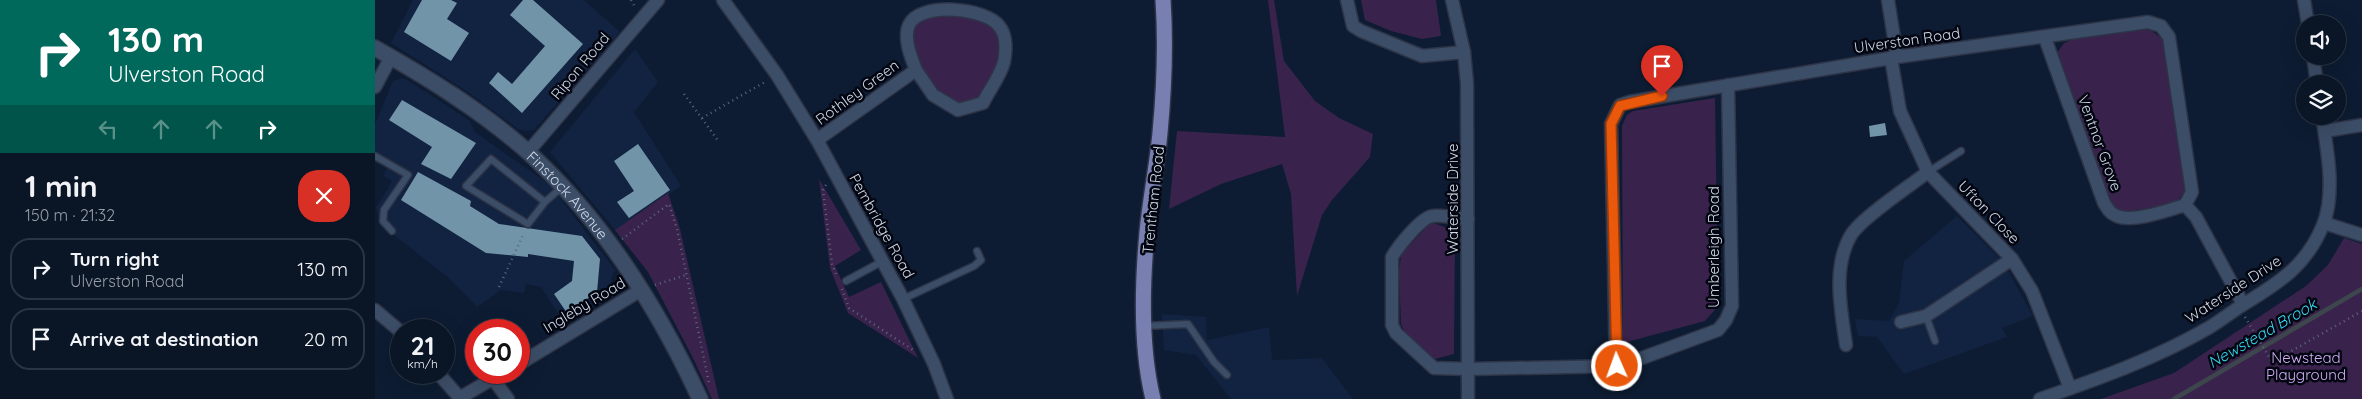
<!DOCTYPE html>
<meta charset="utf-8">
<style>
:root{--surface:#0a1526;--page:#131e2e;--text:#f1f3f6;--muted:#999fa7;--line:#2a3443}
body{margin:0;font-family:Quicksand,sans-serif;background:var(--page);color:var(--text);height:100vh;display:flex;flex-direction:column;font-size:19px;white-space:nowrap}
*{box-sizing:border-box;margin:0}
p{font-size:16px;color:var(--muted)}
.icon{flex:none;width:28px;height:28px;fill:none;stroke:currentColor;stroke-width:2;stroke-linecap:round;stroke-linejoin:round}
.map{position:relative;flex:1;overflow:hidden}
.panel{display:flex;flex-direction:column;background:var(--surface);width:375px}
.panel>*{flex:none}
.top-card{background:#00695c;color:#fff;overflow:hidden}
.tools{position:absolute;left:1921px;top:15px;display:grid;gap:10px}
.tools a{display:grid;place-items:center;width:50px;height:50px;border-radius:50%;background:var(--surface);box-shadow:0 5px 20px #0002,0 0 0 1px var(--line);font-size:25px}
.speed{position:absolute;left:15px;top:319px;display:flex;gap:10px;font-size:25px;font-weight:700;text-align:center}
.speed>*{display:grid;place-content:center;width:65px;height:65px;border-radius:50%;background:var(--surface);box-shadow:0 5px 20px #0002,0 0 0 1px var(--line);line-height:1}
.speed small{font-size:12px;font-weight:400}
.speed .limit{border:8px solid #d22;background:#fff;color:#111}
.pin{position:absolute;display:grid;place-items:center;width:42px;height:42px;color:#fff;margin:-51px -21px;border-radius:50% 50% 50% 0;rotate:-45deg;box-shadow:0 0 5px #0007}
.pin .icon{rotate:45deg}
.me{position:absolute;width:55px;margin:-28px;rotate:358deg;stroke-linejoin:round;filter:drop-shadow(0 0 4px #0008)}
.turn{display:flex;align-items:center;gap:18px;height:105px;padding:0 25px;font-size:22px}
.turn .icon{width:65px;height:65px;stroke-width:2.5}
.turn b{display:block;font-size:35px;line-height:42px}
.lanes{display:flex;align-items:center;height:48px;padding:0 25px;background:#0003;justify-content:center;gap:25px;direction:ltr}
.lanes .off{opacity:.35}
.round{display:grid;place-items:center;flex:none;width:52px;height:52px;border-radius:20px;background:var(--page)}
.overview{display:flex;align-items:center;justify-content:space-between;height:85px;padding:0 25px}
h1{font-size:30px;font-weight:800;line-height:38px}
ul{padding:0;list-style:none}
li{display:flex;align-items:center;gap:15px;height:62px;margin:0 10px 8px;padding:0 15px;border:2px solid var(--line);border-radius:20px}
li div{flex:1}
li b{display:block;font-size:19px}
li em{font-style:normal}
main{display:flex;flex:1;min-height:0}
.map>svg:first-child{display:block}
</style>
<main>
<section class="panel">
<div class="top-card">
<div class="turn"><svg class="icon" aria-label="right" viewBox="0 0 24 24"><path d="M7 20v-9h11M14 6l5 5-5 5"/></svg><div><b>130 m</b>Ulverston Road</div></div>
<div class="lanes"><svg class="icon off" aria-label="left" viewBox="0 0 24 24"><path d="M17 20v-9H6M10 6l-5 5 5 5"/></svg><svg class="icon off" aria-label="ahead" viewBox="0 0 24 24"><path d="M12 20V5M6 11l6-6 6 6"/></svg><svg class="icon off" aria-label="ahead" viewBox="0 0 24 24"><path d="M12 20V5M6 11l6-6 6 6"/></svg><svg class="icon" aria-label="right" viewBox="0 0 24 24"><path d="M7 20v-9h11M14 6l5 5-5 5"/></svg></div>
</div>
<div class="overview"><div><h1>1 min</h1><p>150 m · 21:32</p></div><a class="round" style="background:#d93025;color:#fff"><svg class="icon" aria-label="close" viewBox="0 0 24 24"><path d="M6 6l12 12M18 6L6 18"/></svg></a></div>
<ul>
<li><svg class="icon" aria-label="right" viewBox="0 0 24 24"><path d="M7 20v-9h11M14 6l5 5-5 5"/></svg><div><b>Turn right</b><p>Ulverston Road</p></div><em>130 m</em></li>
<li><svg class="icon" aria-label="arrive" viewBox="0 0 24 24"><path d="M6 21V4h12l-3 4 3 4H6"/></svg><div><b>Arrive at destination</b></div><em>20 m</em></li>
</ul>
</section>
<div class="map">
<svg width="1987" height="399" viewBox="0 0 1987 399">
<rect width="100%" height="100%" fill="#0d1c32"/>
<g fill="#112340">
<path d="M 38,0 L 209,0 L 245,32 L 159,130 L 151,131 L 143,129 L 93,92 L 16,43 Z"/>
<path d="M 260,49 L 283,82 L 259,112 L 306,186 L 240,230 L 175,152 Z"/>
<path d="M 24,79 L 31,79 L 95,121 L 100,132 L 175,185 L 240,270 L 236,278 L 238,292 L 189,323 L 166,287 L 151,284 L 149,293 L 126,290 L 102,307 L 74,278 L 6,225 L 1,208 L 17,181 L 8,176 L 13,166 L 0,158 L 0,124 L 18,81 Z"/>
<path d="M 1582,216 L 1628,262 L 1658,316 L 1627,328 L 1632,337 L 1529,374 L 1502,337 L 1483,336 L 1480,319 L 1514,321 L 1524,303 L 1529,261 Z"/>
<path d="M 787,314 L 831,317 L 832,340 L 894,327 L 897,360 L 947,358 L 978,399 L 856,399 L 821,355 L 789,350 Z"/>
</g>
<g fill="#39234d">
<path d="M 893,0 L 899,0 L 909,61 L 940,101 L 964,118 L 998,134 L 995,157 L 957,200 L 947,215 L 922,296 L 916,194 L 907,164 L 846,184 L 794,209 L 802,131 L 910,137 Z"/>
<path d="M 986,0 L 1061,0 L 1066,36 L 1047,39 L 1016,31 L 990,20 Z"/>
<path d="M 552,14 L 609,17 L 626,36 L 625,63 L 606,101 L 583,107 L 560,93 L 544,68 L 536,36 L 542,19 Z"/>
<path d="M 1767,29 L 1777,31 L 1790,41 L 1810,191 L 1800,204 L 1747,212 L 1742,210 L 1737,205 L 1682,53 L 1689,43 L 1704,37 Z"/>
<path d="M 1340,98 L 1343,306 L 1330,321 L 1248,343 L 1247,126 L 1252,115 L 1258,111 Z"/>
<path d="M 444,179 L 486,250 L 460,266 L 474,297 L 506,282 L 543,358 L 473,313 L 455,268 Z"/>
<path d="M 293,193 L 305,229 L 344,399 L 337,399 L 319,360 L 273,272 L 240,230 Z"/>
<path d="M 1056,222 L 1080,231 L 1079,354 L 1060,359 L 1032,337 L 1026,324 L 1024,272 L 1026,255 Z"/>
<path d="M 1969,238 L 1987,244 L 1987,399 L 1726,399 L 1799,373 L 1931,286 L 1953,265 Z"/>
</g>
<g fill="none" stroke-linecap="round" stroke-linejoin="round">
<path stroke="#3e464d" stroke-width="4.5" d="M 1799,399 L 1987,289"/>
</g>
<g fill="#7294a8">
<path d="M 47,0 L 76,0 L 82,3 L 72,19 L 94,33 L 76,61 L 29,32 Z"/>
<path d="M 148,0 L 158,0 L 208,44 L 147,113 L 114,83 L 123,72 L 137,84 L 170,46 L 135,15 Z"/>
<path d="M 27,100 L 101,143 L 76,179 L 46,164 L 57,147 L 14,120 Z"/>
<path d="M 1510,123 L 1512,135 L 1495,137 L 1494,126 Z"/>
<path d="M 263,144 L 295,190 L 254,218 L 242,202 L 259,191 L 239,161 Z"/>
<path d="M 43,172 L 96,201 L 95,206 L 124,224 L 207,236 L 225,259 L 222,292 L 192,313 L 179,294 L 197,281 L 199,261 L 153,254 L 153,257 L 111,253 L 26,200 Z"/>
</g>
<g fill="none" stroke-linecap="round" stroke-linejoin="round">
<g stroke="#2e3447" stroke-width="9">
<g id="lane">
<path d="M 0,156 L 33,175 L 9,210 L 8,221 L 17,231"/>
<path d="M 1553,172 L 1586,151"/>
<path d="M 170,202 L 116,159 L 91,186 L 153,224 L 170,202 L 187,187"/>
<path d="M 471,281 L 508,261"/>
<path d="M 528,299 L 599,266 L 606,260 L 602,251"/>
<path d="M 1551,316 L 1560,341"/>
<path d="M 770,326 L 813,324 L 839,362 L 852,375"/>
</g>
</g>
<g stroke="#2e3447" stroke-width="15">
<g id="street">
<path d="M 348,0 L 402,75 L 442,140 L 528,299 L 559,364 L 572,399"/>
<path d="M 972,0 L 978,26 L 986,31 L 1047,56 L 1089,52"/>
<path d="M 1077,0 L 1089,52 L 1092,83 L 1093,399"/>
<path d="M 1513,0 L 1522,57"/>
<path d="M 1929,0 L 1933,24"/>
<path d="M 1670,38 L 1729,203 C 1732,208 1735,213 1740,215 C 1755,224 1794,210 1810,205"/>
<path d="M 1938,56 L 1942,84"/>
<path d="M 1516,58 L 1525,111 L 1553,172 L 1637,259 L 1657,291 L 1695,388"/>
<path d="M 0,87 L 16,57"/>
<path d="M 1950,131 L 1987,125"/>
<path d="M 442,140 L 541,70 C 536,57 528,38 534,25 C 545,1 611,8 624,26 C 632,35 631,51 629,62 C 625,77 614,90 608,103 L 583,110 L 558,95 L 541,70"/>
<path d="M 153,152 L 283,0"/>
<path d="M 1093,219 C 1082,218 1069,215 1058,216 C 1046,217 1023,247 1017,257 L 1017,325 L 1021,333 L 1059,368 L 1094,369 L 1241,366 L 1267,358 L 1343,330 L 1351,320 L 1357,306 L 1353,85"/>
<path d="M 1949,223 L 1987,235"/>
<path d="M 0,310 L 26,332"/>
<path d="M 1526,322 L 1551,316 L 1637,259"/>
<path d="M 1471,345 C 1466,310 1457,267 1476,235 C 1486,218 1536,185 1553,172"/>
<path d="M 144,364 L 266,290"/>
<path d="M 1241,366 L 1236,124 L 1245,105 L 1254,102 L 1522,57 L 1773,22 L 1786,26 L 1794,37 L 1817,192 L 1810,205 L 1821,217 L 1868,304"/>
<path d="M 62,372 L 85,398"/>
<path d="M 118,379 L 133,399"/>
<path d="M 83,399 L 129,372"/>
<path d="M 1665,399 C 1723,379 1782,358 1835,327 C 1845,321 1854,314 1863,308 C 1901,284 1930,269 1948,225 C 1961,193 1952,149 1947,116"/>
</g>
</g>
<g stroke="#2e3447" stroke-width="18">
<g id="secondary">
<path id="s1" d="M 0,48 C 53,78 107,111 153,152 C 228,220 283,308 325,399"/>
</g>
</g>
<g stroke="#2e3447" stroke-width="18">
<path id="primary" d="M 778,399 C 765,346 767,286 772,232 C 775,199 782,166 785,133 C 789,90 791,44 788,0"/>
</g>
<g stroke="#5b687b" stroke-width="2.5" stroke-dasharray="1 4" stroke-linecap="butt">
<path d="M 256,0 L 260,7"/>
<path d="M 309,94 L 344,142"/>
<path d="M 327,118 L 390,82"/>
<path d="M 451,185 L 448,190 L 457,264 L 462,277"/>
<path d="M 247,239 L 294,204 L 302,229 L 334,383"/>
<path d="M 280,285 L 311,275"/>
<path d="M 124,287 L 149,233"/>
<path d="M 467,289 L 474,308 L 538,350"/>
<path d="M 1870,317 L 1897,362 L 1987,311"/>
</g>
<use href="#lane" stroke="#3c4d67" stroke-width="6"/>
<use href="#street" stroke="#3c4d67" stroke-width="12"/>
<use href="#secondary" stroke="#3c4d67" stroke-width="15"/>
<use href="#primary" stroke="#787fb1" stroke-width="15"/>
</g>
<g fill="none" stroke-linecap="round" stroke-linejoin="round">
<g stroke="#983908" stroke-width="12">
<path id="route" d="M 1242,366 L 1236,124 L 1245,106 L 1287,96"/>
</g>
<use href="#route" stroke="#ea580c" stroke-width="9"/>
</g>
<g text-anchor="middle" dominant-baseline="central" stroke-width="5" stroke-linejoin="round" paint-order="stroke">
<g font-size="15" fill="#cfd9e8" stroke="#030610">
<text transform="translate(1532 40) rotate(-8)">Ulverston Road</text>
<text transform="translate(205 66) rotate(-50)">Ripon Road</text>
<text transform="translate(482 92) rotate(-36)">Rothley Green</text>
<text transform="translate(1725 143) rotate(70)">Ventnor Grove</text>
<text stroke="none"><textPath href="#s1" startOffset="244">Finstock Avenue</textPath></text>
<text transform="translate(1077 199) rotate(-90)">Waterside Drive</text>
<text transform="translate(778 200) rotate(-84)">Trentham Road</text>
<text transform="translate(1614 212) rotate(46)">Ufton Close</text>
<text transform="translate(507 226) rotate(61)">Pembridge Road</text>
<text transform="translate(1338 247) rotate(-90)">Umberleigh Road</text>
<text transform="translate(1858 289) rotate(-33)">Waterside Drive</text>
<text transform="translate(209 305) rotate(-31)">Ingleby Road</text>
</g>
<g font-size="15" fill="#d1aef4" stroke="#030610">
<text x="1931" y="357">Newstead<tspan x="1931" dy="17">Playground</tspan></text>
</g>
<g font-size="16" font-style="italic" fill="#34d6f0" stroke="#030610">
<text transform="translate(1887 333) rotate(-30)">Newstead Brook</text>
</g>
</g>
</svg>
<div class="tools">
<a><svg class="icon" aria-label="sound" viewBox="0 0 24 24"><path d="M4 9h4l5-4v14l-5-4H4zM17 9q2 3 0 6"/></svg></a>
<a><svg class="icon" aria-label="layers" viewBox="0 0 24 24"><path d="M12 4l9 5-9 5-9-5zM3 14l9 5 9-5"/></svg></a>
</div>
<div class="speed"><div>21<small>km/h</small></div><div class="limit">30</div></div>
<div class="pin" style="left:1287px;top:96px;background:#d93025"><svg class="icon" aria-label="arrive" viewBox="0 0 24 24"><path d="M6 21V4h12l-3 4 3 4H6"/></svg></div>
<svg class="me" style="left:1242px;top:366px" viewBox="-20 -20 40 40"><circle r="17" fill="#ea580c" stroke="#fff" stroke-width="3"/><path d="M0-11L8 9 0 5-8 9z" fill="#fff"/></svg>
</div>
</main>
